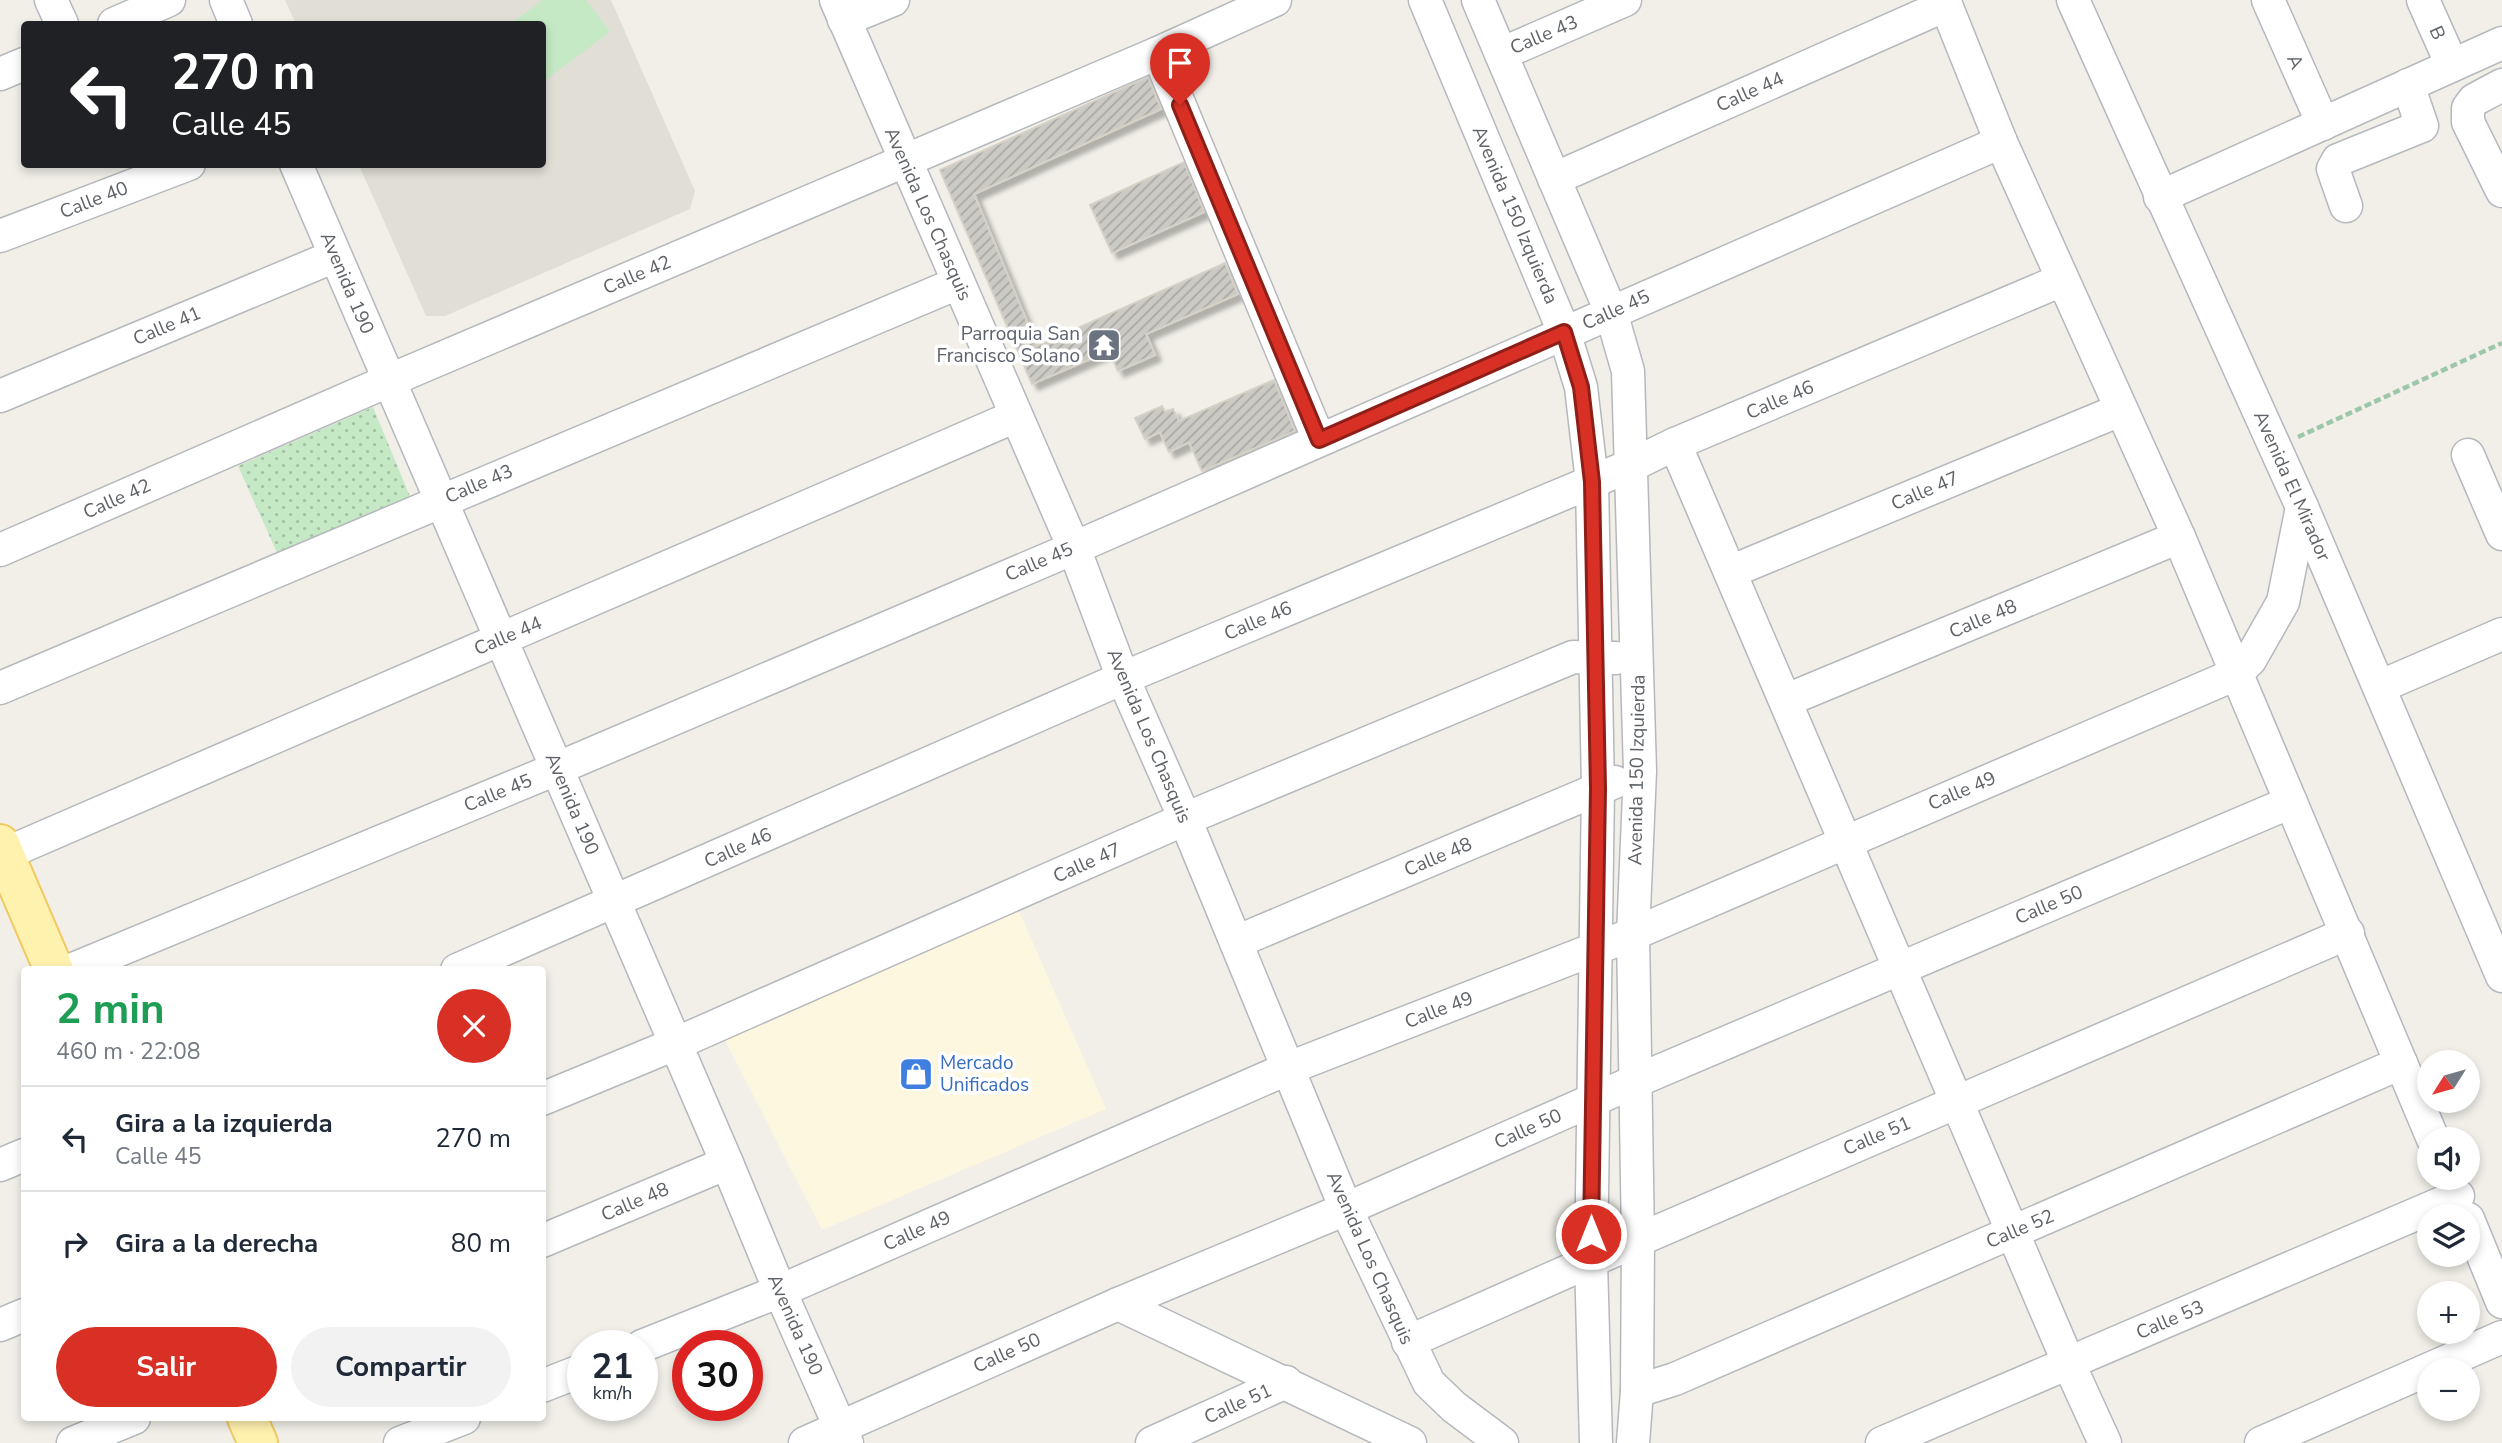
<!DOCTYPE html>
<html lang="es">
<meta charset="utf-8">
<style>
:root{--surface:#fff;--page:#f2f2f3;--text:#1f2937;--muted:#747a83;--line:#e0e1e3;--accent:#d93025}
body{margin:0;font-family:"Nunito Sans",sans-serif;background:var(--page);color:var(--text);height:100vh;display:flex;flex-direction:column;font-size:26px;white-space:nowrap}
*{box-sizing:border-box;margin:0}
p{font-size:23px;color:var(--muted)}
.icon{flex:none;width:38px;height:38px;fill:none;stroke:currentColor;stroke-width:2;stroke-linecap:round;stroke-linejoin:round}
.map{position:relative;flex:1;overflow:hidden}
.sheet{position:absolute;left:21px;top:966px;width:525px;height:455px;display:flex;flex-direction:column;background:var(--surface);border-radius:7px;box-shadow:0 4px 10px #0003}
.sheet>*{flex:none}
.hud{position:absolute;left:21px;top:21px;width:525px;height:147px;border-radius:7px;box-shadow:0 4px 10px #0003;background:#202124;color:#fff;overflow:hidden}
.needle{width:46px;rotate:233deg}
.buttons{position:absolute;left:2417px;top:1050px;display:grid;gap:14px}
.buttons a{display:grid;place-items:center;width:63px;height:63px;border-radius:50%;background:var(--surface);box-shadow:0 4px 10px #0003;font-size:35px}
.speed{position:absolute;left:567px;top:1330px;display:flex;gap:14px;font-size:35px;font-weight:700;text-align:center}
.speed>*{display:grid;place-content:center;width:91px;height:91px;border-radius:50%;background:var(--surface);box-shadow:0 4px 10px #0003;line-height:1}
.speed small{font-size:18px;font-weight:400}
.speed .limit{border:10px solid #d22;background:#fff;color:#111}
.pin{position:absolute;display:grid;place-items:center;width:60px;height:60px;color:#fff;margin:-72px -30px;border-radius:50% 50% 50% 0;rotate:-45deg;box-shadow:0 0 7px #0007}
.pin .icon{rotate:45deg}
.me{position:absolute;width:77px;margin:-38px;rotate:0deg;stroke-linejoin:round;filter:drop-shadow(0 0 5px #0008)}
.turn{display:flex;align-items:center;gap:24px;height:147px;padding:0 35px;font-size:32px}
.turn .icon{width:91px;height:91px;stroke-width:2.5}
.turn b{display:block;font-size:49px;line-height:60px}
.round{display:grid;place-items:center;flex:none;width:74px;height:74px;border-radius:37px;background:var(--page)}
.overview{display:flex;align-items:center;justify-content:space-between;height:119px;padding:0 35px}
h1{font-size:42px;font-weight:700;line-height:52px;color:#1e9e55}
.button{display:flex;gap:14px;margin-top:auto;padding:14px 35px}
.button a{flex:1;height:80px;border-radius:42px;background:var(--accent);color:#fff;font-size:28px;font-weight:700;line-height:80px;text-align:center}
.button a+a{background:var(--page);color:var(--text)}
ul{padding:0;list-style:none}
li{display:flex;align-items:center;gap:21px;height:105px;padding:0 35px;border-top:2px solid var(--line)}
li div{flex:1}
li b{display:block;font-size:26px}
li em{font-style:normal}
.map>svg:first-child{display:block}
</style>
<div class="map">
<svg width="2502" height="1443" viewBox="0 0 2502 1443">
<defs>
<pattern id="park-dots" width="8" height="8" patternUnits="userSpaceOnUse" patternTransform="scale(1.75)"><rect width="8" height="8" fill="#c5e8c5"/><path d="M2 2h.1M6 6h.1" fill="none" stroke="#a3c0a4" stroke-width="1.8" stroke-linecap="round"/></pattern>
<pattern id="building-hatch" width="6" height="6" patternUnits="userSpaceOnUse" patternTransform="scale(1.75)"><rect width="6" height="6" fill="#cccac5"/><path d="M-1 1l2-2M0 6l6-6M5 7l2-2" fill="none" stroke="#a9a8a4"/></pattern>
<filter id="shadow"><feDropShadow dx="6" dy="6" stdDeviation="2" flood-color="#0004"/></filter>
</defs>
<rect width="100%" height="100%" fill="#f1efe8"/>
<path fill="#fef7e0" d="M 1019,911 L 1106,1109 L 822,1230 L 724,1038 Z"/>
<path fill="#e1ded6" d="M 285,0 L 611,0 L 695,191 L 690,209 L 445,316 L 426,316 L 359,165 L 542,164 L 542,24 L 296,24 Z"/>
<path fill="url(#park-dots)" d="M 373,407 L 413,504 L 279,557 L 238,466 Z"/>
<path fill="#c5e8c5" d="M 543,0 L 586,0 L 610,32 L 543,82 L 542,24 L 510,24 Z"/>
<g fill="url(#building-hatch)" stroke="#d6d1c6" stroke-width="2" filter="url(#shadow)">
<path d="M 1148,77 L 1161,109 L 974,194 L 1037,346 L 1225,263 L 1238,294 L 1146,334 L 1155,355 L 1118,371 L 1109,351 L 1032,384 L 940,170 Z"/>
<path d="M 1184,162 L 1204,212 L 1112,253 L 1090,205 Z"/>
<path d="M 1274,380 L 1295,431 L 1202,471 L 1189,442 L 1169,452 L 1160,432 L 1145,439 L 1135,418 L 1162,406 L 1165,412 L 1173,409 L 1179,421 Z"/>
</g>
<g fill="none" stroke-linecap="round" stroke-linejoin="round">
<g stroke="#b5b8bc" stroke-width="35">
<g id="minor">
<path d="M 51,0 L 62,24"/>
<path d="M 226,0 L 236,24"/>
<path d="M 836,0 L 1074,548 L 1123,678 L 1185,819 L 1346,1209 L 1429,1383 L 1454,1407 L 1502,1443"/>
<path d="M 1425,0 L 1564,332 L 1581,387 L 1592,482 L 1598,789 L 1591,1261 L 1596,1443"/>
<path d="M 1478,0 L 1611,312 L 1628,371 L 1640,771 L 1633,934 L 1638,1240 L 1637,1391 L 1633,1443"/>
<path d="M 1944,0 L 2001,142 L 2179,537 L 2433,1139"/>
<path d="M 2073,0 L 2302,507 L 2502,976"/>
<path d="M 2268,0 L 2323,124"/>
<path d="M 2423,0 L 2452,65"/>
<path d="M 844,20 L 893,0"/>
<path d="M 114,24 L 169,0"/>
<path d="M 1158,53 L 1319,440"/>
<path d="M 1501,54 L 1625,0"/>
<path d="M 0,74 L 24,64"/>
<path d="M 2502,85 L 2474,100 L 2468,108 L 2468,122 L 2502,191"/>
<path d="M 296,164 L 727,1163 L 780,1291 L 847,1443"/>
<path d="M 1554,179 L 1946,5"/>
<path d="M 2160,197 L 2502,43"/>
<path d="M 2346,206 L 2333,169 L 2338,160 L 2422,126 L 2408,85"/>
<path d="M 0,236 L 189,164"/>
<path d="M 0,396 L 335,256"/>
<path d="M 1675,444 L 2069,1364 L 2105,1443"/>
<path d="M 2468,455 L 2502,534"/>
<path d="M 0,550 L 388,381 L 1158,53 L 1275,0"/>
<path d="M 1730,572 L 2120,410"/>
<path d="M 2379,687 L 2502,634"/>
<path d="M 0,688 L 958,283"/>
<path d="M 1787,700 L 2179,537"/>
<path d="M 0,856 L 1016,416"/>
<path d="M 1236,942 L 1615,782"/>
<path d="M 71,970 L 556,769 L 1074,548 L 2001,142"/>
<path d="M 457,970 L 1123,678 L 1632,465 L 1675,444 L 2062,280"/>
<path d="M 542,1099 L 675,1044 L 1185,819 L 1573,657 L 1616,658"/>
<path d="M 0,1165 L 24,1155"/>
<path d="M 2468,1219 L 2502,1302"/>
<path d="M 542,1241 L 727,1163"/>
<path d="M 1118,1304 L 1410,1443"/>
<path d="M 0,1325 L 24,1315"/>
<path d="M 1408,1342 L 1638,1240 L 2348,933"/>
<path d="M 642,1346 L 780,1291 L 1289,1068 L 1633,934 L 2236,674 L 2250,660 L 2283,602 L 2302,507"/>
<path d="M 542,1386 L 583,1370"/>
<path d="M 1637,1391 L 1675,1379 L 2401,1063"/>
<path d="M 73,1443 L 134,1418"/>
<path d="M 400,1443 L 464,1418"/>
<path d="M 805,1443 L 1118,1304 L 1346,1209 L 1636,1081 L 2291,802"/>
<path d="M 1152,1443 L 1286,1382"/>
<path d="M 1882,1443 L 2458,1196"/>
<path d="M 2261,1443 L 2502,1337"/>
</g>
</g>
<g stroke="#f2c960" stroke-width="42">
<g id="major">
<path d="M 0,844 L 54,970"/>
<path d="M 247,1418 L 258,1443"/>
</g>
</g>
<path stroke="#9cc7a9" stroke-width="4.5" stroke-dasharray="7 3.5" stroke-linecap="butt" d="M 2298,437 L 2502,343"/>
<use href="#minor" stroke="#fff" stroke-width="32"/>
<use href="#major" stroke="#fff2af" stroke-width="38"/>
</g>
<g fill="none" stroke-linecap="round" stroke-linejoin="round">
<g stroke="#8d1f18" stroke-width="18">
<path id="route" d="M 1180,105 L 1319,440 L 1564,332 L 1581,387 L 1592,482 L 1598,789 L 1591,1234"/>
</g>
<use href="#route" stroke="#d93025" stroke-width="12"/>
</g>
<defs>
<g id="temple-square" transform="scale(1.75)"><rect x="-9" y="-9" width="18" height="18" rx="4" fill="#6b7280" stroke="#fff"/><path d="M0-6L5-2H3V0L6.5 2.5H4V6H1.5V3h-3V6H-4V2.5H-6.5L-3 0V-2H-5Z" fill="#fff"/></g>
<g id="shop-square" transform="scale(1.75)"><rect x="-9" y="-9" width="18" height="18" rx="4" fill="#3f7fe0" stroke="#fff"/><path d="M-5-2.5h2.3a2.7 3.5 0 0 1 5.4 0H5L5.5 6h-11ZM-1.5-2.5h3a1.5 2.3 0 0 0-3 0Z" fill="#fff"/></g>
</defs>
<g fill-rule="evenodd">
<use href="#temple-square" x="1104" y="345"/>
<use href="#shop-square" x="916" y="1074"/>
</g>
<g text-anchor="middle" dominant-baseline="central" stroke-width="7" stroke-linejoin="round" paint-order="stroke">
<g font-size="19" fill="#5f6368" stroke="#fff">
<text transform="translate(2437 33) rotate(66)">B</text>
<text transform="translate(1544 35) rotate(-23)">Calle 43</text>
<text transform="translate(2295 62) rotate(66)">A</text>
<text transform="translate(1750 92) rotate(-24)">Calle 44</text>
<text transform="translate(94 200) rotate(-21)">Calle 40</text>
<text transform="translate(928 214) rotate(66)">Avenida Los Chasquis</text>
<text transform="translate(1515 215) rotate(67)">Avenida 150 Izquierda</text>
<text transform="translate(637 275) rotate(-23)">Calle 42</text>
<text transform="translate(347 283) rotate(67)">Avenida 190</text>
<text transform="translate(1616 310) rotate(-24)">Calle 45</text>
<text transform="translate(167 326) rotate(-23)">Calle 41</text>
<text transform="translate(1780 400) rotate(-23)">Calle 46</text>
<text transform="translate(479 484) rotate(-23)">Calle 43</text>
<text transform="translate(2292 486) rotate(66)">Avenida El Mirador</text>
<text transform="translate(1925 491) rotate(-23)">Calle 47</text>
<text transform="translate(117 499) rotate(-24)">Calle 42</text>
<text transform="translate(1039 562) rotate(-23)">Calle 45</text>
<text transform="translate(1983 619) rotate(-23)">Calle 48</text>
<text transform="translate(1258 621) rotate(-23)">Calle 46</text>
<text transform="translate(508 636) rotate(-23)">Calle 44</text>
<text transform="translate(1149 736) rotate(67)">Avenida Los Chasquis</text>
<text transform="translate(1637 770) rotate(-89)">Avenida 150 Izquierda</text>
<text transform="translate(1962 791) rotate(-23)">Calle 49</text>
<text transform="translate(498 793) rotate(-22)">Calle 45</text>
<text transform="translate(572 804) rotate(67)">Avenida 190</text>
<text transform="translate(738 848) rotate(-24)">Calle 46</text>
<text transform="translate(1438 857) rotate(-23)">Calle 48</text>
<text transform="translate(1087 863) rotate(-24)">Calle 47</text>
<text transform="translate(2049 905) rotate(-23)">Calle 50</text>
<text transform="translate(1439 1010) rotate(-21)">Calle 49</text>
<text transform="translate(1528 1129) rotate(-24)">Calle 50</text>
<text transform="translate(1877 1136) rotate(-23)">Calle 51</text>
<text transform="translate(635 1202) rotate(-23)">Calle 48</text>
<text transform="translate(2020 1229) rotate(-23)">Calle 52</text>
<text transform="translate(917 1231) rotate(-24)">Calle 49</text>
<text transform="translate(1370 1258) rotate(66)">Avenida Los Chasquis</text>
<text transform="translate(2170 1320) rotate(-23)">Calle 53</text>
<text transform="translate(795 1325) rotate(66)">Avenida 190</text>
<text transform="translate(1007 1353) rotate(-24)">Calle 50</text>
<text transform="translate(1238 1404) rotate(-24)">Calle 51</text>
</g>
<g font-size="19" fill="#5b616d" stroke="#fff" text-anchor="end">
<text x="1080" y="334">Parroquia San<tspan x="1080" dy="22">Francisco Solano</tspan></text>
</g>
<g font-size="19" fill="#366cbe" stroke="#fff" text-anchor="start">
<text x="940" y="1063">Mercado<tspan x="940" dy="22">Unificados</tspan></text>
</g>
</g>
</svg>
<div class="buttons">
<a><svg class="needle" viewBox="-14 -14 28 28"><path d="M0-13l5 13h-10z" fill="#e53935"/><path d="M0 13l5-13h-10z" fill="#747a83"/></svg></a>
<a><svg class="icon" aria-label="sound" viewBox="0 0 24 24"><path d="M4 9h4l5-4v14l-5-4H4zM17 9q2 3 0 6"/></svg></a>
<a><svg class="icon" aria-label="layers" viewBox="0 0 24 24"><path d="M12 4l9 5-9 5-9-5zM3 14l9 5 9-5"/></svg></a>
<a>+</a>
<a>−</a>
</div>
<div class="speed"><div>21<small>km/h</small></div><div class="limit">30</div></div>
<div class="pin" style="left:1180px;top:105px;background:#d93025"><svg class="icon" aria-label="arrive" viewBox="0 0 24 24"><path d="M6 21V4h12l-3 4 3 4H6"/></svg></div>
<svg class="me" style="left:1591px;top:1234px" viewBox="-20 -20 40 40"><circle r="17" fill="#d93025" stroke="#fff" stroke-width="3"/><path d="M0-11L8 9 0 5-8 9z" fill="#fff"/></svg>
<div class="hud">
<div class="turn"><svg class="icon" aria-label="left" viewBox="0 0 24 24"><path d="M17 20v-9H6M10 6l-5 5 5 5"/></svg><div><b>270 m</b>Calle 45</div></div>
</div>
<section class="sheet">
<div class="overview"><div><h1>2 min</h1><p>460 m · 22:08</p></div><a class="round" style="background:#d93025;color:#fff"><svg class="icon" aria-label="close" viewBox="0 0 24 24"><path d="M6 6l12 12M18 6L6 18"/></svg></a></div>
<ul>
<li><svg class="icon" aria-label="left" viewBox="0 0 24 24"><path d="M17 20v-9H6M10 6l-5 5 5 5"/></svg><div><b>Gira a la izquierda</b><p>Calle 45</p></div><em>270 m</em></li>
<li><svg class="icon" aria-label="right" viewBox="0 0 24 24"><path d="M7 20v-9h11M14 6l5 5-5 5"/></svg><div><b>Gira a la derecha</b></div><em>80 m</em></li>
</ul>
<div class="button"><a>Salir</a><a>Compartir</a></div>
</section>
</div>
